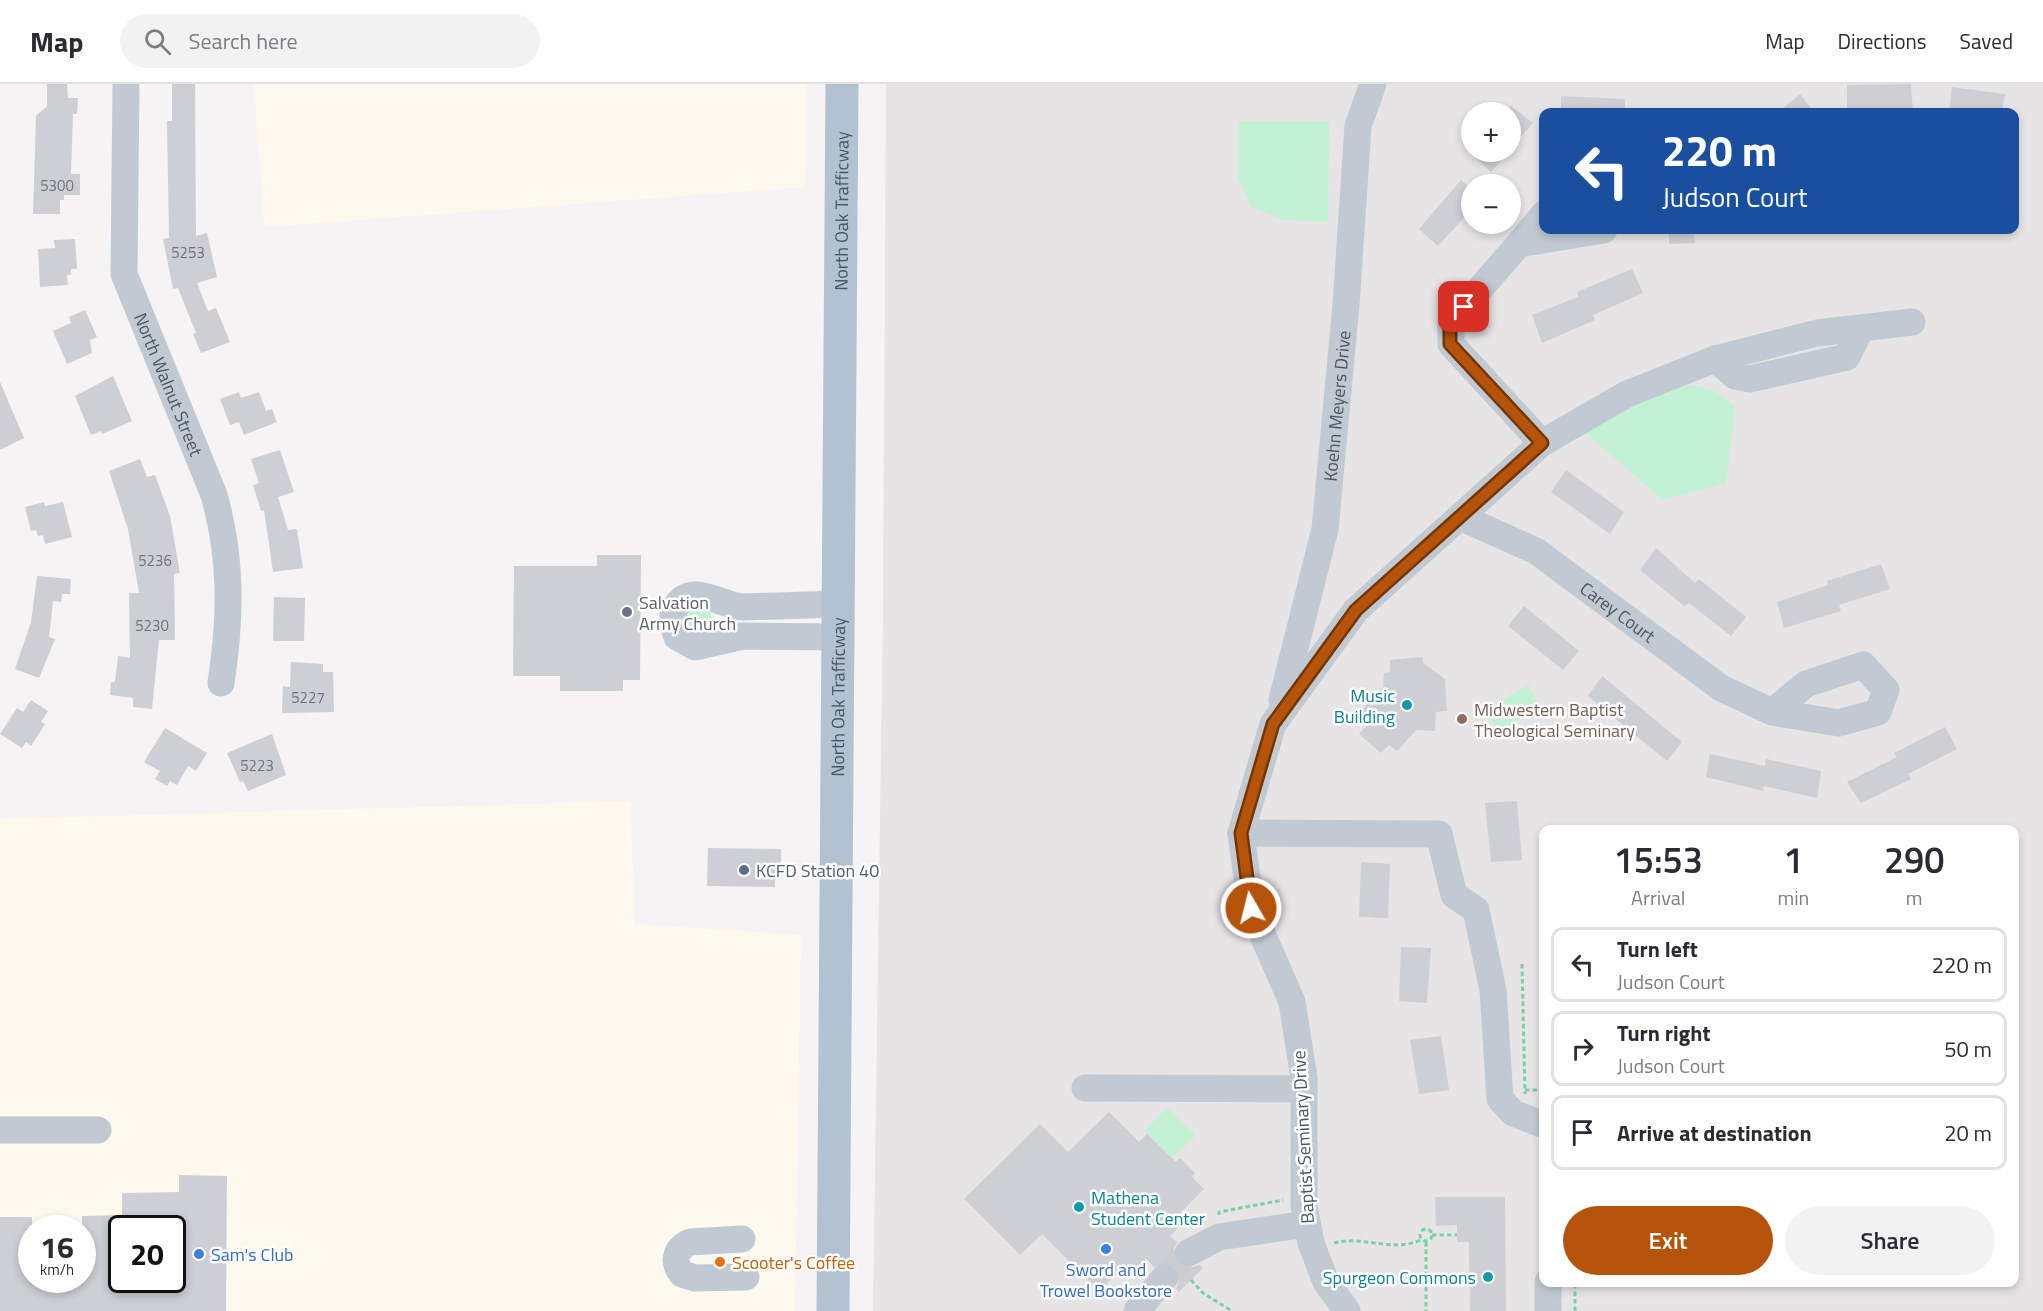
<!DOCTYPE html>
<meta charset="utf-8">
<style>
:root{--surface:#fff;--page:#f2f2f3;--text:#2b2b33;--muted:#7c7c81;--line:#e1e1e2;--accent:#b45309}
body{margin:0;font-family:"Titillium Web",sans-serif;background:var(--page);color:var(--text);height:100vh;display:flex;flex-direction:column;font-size:22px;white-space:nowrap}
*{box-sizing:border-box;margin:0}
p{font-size:20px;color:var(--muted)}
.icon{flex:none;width:33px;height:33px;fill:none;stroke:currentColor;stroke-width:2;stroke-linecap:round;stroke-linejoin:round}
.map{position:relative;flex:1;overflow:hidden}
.panel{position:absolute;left:1539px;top:741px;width:480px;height:462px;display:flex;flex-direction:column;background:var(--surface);border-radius:12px;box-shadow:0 3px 9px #0003}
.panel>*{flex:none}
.guide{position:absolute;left:1539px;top:24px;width:480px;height:126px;border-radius:12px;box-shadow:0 3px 9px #0003;background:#1a4fa0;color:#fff;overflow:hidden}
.controls{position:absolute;left:1461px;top:18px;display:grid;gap:12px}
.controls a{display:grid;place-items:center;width:60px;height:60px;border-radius:50%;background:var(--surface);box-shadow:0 3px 9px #0003;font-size:30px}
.speed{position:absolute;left:18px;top:1131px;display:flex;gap:12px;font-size:30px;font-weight:700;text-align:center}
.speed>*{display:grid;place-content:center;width:78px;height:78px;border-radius:50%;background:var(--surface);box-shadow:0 3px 9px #0003;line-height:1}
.speed small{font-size:15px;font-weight:400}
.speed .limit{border:3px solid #111;border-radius:9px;background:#fff;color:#111}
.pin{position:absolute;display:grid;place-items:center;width:51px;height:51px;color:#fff;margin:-26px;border-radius:12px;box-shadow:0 3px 9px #0006}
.me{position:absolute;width:66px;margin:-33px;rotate:352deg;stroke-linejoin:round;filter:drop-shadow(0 0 4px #0008)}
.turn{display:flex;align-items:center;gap:21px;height:126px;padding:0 24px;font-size:27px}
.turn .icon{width:78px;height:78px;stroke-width:2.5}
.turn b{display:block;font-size:42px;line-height:51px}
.eta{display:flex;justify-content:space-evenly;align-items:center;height:102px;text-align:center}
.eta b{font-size:36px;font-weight:600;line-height:42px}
.button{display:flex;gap:12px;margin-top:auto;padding:12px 24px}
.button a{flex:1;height:69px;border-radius:36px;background:var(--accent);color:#fff;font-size:24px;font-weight:600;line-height:69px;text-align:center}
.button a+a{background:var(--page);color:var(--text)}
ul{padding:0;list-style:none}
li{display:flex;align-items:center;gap:18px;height:75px;margin:0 12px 9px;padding:0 12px;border:3px solid var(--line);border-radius:12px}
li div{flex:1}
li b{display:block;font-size:22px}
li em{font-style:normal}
header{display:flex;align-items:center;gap:36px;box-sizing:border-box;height:84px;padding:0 30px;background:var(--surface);border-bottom:2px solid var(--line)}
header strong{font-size:28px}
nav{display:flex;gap:33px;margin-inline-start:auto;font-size:21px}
.search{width:420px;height:54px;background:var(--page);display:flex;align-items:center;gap:15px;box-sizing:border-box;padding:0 21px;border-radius:33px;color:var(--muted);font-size:22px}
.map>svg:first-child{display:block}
</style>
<header>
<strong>Map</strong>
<div class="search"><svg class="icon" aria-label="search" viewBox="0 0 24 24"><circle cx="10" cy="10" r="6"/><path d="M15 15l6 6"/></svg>Search here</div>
<nav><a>Map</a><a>Directions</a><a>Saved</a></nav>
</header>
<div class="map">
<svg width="2043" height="1227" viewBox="0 0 2043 1227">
<rect width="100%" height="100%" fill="#f5f3f3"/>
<g fill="#fdf9ef" fill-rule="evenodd">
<path d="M 254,0 L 806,0 L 805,103 L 264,143 Z"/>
<path d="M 630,717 L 635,840 L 801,851 L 795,1227 L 0,1227 L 0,735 ZM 32,1144 L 82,1144 L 82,1196 L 32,1196 ZM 122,1144 L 172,1144 L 172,1196 L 122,1196 Z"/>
</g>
<path fill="#e6e4e5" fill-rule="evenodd" d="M 886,0 L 2043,0 L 2043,1227 L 873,1227 L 883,525 ZM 1472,28 L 1510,28 L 1510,68 L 1472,68 ZM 1544,28 L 2014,28 L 2014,146 L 1544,146 ZM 1472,100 L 1510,100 L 1510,140 L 1472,140 ZM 1544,746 L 2014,746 L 2014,1198 L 1544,1198 Z"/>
<g fill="#c3f1d5">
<path d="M 1239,37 L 1329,37 L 1328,138 L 1284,136 L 1251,123 L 1238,94 Z"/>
<path d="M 1675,300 C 1703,302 1715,303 1735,324 L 1726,399 L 1663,416 L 1586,349 L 1593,339 Z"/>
<path d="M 690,523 L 710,527 L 713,541 L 708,550 L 688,550 L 683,531 Z"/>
<path d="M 1528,601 L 1540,624 L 1498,648 L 1486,626 Z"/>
<path d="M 1167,1024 L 1195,1051 L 1172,1074 L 1144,1047 Z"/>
</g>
<g fill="#cdcfd5" fill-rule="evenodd">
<path d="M 47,0 L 67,0 L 68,14 L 78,14 L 77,30 L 73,30 L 71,90 L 80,90 L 80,111 L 64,111 L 64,116 L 60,116 L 60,130 L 33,130 L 36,32 L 47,22 Z"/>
<path d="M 172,0 L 195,0 L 196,152 L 207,149 L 217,193 L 197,199 L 208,227 L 216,224 L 230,258 L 201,269 L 193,250 L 196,249 L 178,204 L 173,205 L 163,155 L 169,154 L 167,37 L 172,37 Z"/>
<path d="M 1911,0 L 1913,28 L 1847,28 L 1847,1 Z"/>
<path d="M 1952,3 L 2005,10 L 2002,28 L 1949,28 Z"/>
<path d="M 1800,10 L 1814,28 L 1779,28 Z"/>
<path d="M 1561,12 L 1625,15 L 1625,28 L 1561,28 Z"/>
<path d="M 1510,21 L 1533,39 L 1510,65 Z"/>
<path d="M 1470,68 L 1508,68 L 1491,88 Z"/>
<path d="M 1461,96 L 1472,105 L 1472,125 L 1438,162 L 1419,145 Z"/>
<path d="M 1669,146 L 1694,146 L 1695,159 L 1669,160 Z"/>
<path d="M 75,155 L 77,185 L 71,185 L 71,191 L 67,191 L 68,201 L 40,203 L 38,165 L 55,164 L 54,156 Z"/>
<path d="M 1632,185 L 1643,209 L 1593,231 L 1595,236 L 1542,259 L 1532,231 L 1578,213 L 1577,208 Z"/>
<path d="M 85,226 L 97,253 L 90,256 L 92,269 L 67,280 L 53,247 L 71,239 L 69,233 Z"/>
<path d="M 113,292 L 132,337 L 102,350 L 101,347 L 91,351 L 75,312 Z"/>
<path d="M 0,298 L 24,354 L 0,366 Z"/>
<path d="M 239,308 L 241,314 L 259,308 L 266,327 L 272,325 L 277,338 L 244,351 L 239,338 L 230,341 L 220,315 Z"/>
<path d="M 280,366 L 294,408 L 278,413 L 288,446 L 297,445 L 303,484 L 273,488 L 264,426 L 261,427 L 253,401 L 259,399 L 251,375 Z"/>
<path d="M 140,375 L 147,393 L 155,391 L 170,432 L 180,489 L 174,490 L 175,556 L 159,556 L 152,625 L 133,623 L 133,614 L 110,611 L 111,598 L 115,598 L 118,572 L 130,574 L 129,509 L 139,509 L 128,445 L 109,387 Z"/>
<path d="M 1566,386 L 1624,428 L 1610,450 L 1551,408 Z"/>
<path d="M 44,418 L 45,422 L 63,418 L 72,453 L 45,460 L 43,451 L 38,452 L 36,446 L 31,447 L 25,423 Z"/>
<path d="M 1656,464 L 1695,499 L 1699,495 L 1746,533 L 1731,552 L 1689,519 L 1684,522 L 1640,486 Z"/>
<path d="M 597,471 L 641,471 L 640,596 L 623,596 L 623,607 L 560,607 L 560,592 L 513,592 L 514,482 L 597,482 Z"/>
<path d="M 1881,480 L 1890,505 L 1839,521 L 1841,527 L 1784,544 L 1777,518 L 1828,501 L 1827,497 Z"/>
<path d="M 37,492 L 71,495 L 70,510 L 62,510 L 61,518 L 53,517 L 49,553 L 55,555 L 39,594 L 15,585 L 31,538 Z"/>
<path d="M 274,513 L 305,514 L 304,557 L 273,557 Z"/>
<path d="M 1524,522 L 1579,567 L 1563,586 L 1508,542 Z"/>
<path d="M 1422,573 L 1423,579 L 1445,595 L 1447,627 L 1436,628 L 1435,647 L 1416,646 L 1397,667 L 1389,661 L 1381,669 L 1359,650 L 1368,640 L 1358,630 L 1383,603 L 1384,589 L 1390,588 L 1390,576 Z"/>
<path d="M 291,578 L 323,580 L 323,588 L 333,588 L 334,628 L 282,629 L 283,602 L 290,603 Z"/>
<path d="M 1602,592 L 1682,658 L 1667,677 L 1588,612 Z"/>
<path d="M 31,616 L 48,627 L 41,638 L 45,640 L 31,662 L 26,658 L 22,664 L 0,650 L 17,624 L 23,628 Z"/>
<path d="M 1945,643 L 1957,665 L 1908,690 L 1911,695 L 1861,719 L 1847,698 L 1897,673 L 1894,669 Z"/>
<path d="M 165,644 L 207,669 L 196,687 L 188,682 L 177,701 L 170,697 L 167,702 L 155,695 L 160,687 L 144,678 Z"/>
<path d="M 272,650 L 286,691 L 248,707 L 243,697 L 240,698 L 227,669 Z"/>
<path d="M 1710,670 L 1765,682 L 1766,675 L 1821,687 L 1817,714 L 1764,702 L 1763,707 L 1706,693 Z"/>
<path d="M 1517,717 L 1522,776 L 1491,778 L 1485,719 Z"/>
<path d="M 708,764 L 781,765 L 781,795 L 775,795 L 775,803 L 707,802 Z"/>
<path d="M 1361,778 L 1390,780 L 1388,834 L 1359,833 Z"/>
<path d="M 1401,863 L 1431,864 L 1427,919 L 1399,917 Z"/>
<path d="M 1441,952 L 1449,1006 L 1419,1010 L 1410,956 Z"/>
<path d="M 1109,1028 L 1139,1058 L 1147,1050 L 1176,1078 L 1180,1074 L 1195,1089 L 1192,1093 L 1204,1105 L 1178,1131 L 1185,1137 L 1170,1152 L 1177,1158 L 1172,1169 L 1179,1182 L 1188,1185 L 1199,1181 L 1203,1184 L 1179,1208 L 1176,1205 L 1179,1197 L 1179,1189 L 1174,1182 L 1166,1178 L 1154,1183 L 1146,1175 L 1132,1189 L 1125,1182 L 1099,1207 L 1042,1150 L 1020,1171 L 964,1115 L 1040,1040 L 1068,1068 Z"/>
<path d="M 179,1091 L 227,1092 L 226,1227 L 0,1227 L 0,1133 L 32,1133 L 32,1196 L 82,1196 L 82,1132 L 122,1131 L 122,1109 L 179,1108 ZM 122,1144 L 172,1144 L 172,1196 L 122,1196 Z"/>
<path d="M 1435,1113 L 1505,1113 L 1506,1227 L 1470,1227 L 1469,1158 L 1457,1158 L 1457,1141 L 1436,1142 Z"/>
</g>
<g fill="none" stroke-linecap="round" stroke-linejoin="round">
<path stroke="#caccce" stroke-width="27" stroke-dasharray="27 14" stroke-linecap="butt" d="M 1164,1194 L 1188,1169"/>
<g stroke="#7ad0a6" stroke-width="3" stroke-dasharray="4.5 3" stroke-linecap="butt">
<path d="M 1522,880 L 1525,1010"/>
<path d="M 1525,1006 L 1544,1006"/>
<path d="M 1219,1131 L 1219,1128 L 1283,1116"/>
<circle cx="1426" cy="1151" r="6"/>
<path d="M 1432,1151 L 1457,1151"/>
<path d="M 1426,1158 L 1426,1227"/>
<path d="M 1334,1159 C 1363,1151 1392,1169 1421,1156"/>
<path d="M 1191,1196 L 1203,1209 L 1232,1227"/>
<path d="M 1575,1227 L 1575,1198"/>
</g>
<g stroke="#c1cad2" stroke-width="27">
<path id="s1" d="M 126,0 L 124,190 L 214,411 C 232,475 231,533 221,599"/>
<path d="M 1544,130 L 1519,160 L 1604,146"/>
<path d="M 1519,160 L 1451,238 L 1451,260 L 1542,359"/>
<path d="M 1715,275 L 1735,292 L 1750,295 L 1847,273 L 1861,244"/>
<path id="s2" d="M 1462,434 L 1536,467 L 1721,604 L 1772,628"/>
<path d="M 838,553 L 743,552 L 695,563 L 677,553 C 673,542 670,531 677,521 C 693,498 722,522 743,523 L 838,520"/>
<path d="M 1863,581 L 1886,606 L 1878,628 L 1839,639 L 1772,628 L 1806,600 Z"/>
<path id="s3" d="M 1282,616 L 1325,445 L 1346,221 L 1358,42 L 1373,0"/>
<path d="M 1241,749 L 1439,750 L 1454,811 L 1476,826 L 1493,906 L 1500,1015 L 1513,1029 L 1544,1041"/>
<path d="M 1085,1004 L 1304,1005"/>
<path d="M 0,1046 L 98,1046"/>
<path d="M 742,1155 L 690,1158 C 675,1165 672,1178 682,1190 L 695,1194 L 746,1193"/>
<path d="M 1188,1169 L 1219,1153 L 1307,1140"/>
<path d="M 1137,1227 L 1164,1194"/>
<path d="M 1347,1227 L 1326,1198 L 1311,1159 L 1304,1122 L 1304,994 L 1292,918 L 1251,824 L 1241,749 L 1273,640 L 1356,526 L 1542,359 L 1627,310 L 1715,275 L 1817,249 L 1912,238"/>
<path d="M 1548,1227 L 1548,1198"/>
</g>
<path stroke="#b3c2d1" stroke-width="33" id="s4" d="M 833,1227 L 842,0"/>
</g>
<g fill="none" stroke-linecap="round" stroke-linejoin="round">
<g stroke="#753606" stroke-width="15">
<path id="route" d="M 1251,824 L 1241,749 L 1273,640 L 1356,526 L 1542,359 L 1450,260 L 1450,238 L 1464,223"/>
</g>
<use href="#route" stroke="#b45309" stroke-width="10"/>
</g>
<circle fill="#6b7280" stroke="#fff" stroke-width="2" cx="627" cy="528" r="6"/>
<g fill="#0f9aa8" stroke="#fff" stroke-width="2">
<circle cx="1407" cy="621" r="6"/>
<circle cx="1079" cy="1123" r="6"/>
<circle cx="1488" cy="1193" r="6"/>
</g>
<circle fill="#8d6e63" stroke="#fff" stroke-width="2" cx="1462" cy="635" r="6"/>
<circle fill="#5c6f8a" stroke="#fff" stroke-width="2" cx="744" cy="786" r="6"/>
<g fill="#3f7fe0" stroke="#fff" stroke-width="2">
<circle cx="1106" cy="1165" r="6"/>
<circle cx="199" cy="1170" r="6"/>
</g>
<circle fill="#e8710a" stroke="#fff" stroke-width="2" cx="720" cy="1178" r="6"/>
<g text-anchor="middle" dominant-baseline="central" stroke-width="5" stroke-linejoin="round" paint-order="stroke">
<g font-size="15" fill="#6b747e">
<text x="57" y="101">5300</text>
<text x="188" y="168">5253</text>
<text x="155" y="476">5236</text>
<text x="152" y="541">5230</text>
<text x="308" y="613">5227</text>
<text x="257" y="681">5223</text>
</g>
<g font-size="18" fill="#4a5661" stroke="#fff">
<text stroke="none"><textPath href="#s4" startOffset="1100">North Oak Trafficway</textPath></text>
<text stroke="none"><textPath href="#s1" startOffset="309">North Walnut Street</textPath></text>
<text stroke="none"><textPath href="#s3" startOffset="300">Koehn Meyers Drive</textPath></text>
<text stroke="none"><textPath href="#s2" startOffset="183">Carey Court</textPath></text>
<text stroke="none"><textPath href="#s4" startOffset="614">North Oak Trafficway</textPath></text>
<text transform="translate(1303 1053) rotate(-93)">Baptist Seminary Drive</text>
</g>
<g font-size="18" fill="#5b616d" stroke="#fff" text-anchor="start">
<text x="639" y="518">Salvation<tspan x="639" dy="21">Army Church</tspan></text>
</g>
<g font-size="18" fill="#0d838f" stroke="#fff" text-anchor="end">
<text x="1395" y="611">Music<tspan x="1395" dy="21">Building</tspan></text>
<text x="1091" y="1113" text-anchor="start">Mathena<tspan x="1091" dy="21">Student Center</tspan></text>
<text x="1476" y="1193">Spurgeon Commons</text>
</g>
<g font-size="18" fill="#785e54" stroke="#fff" text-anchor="start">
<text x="1474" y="625">Midwestern Baptist<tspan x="1474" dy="21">Theological Seminary</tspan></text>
</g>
<g font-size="18" fill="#4e5e75" stroke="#fff" text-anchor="start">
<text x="756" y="786">KCFD Station 40</text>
</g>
<g font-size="18" fill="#366cbe" stroke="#fff" text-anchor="start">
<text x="211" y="1170">Sam's Club</text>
<text x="1106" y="1185" text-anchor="middle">Sword and<tspan x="1106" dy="21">Trowel Bookstore</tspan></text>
</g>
<g font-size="18" fill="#c56008" stroke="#fff" text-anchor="start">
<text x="732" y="1178">Scooter's Coffee</text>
</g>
</g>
</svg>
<div class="controls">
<a>+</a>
<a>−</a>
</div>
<div class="speed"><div>16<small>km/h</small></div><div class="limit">20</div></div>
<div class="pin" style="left:1464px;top:223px;background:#d93025"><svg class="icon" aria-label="arrive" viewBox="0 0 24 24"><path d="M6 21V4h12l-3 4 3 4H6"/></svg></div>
<svg class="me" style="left:1251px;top:824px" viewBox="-20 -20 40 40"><circle r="17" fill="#b45309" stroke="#fff" stroke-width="3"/><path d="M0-11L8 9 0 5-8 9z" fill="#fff"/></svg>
<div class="guide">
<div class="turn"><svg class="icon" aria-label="left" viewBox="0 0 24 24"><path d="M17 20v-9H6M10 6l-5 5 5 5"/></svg><div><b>220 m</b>Judson Court</div></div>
</div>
<section class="panel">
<div class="eta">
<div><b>15:53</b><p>Arrival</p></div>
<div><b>1</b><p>min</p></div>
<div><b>290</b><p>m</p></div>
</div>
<ul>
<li><svg class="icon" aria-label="left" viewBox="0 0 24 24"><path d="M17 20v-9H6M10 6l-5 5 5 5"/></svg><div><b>Turn left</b><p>Judson Court</p></div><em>220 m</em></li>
<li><svg class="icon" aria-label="right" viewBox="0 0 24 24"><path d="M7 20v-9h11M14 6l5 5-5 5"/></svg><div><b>Turn right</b><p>Judson Court</p></div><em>50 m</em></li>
<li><svg class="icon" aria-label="arrive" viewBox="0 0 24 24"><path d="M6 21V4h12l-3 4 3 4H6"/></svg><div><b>Arrive at destination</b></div><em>20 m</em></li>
</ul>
<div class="button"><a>Exit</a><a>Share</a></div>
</section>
</div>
